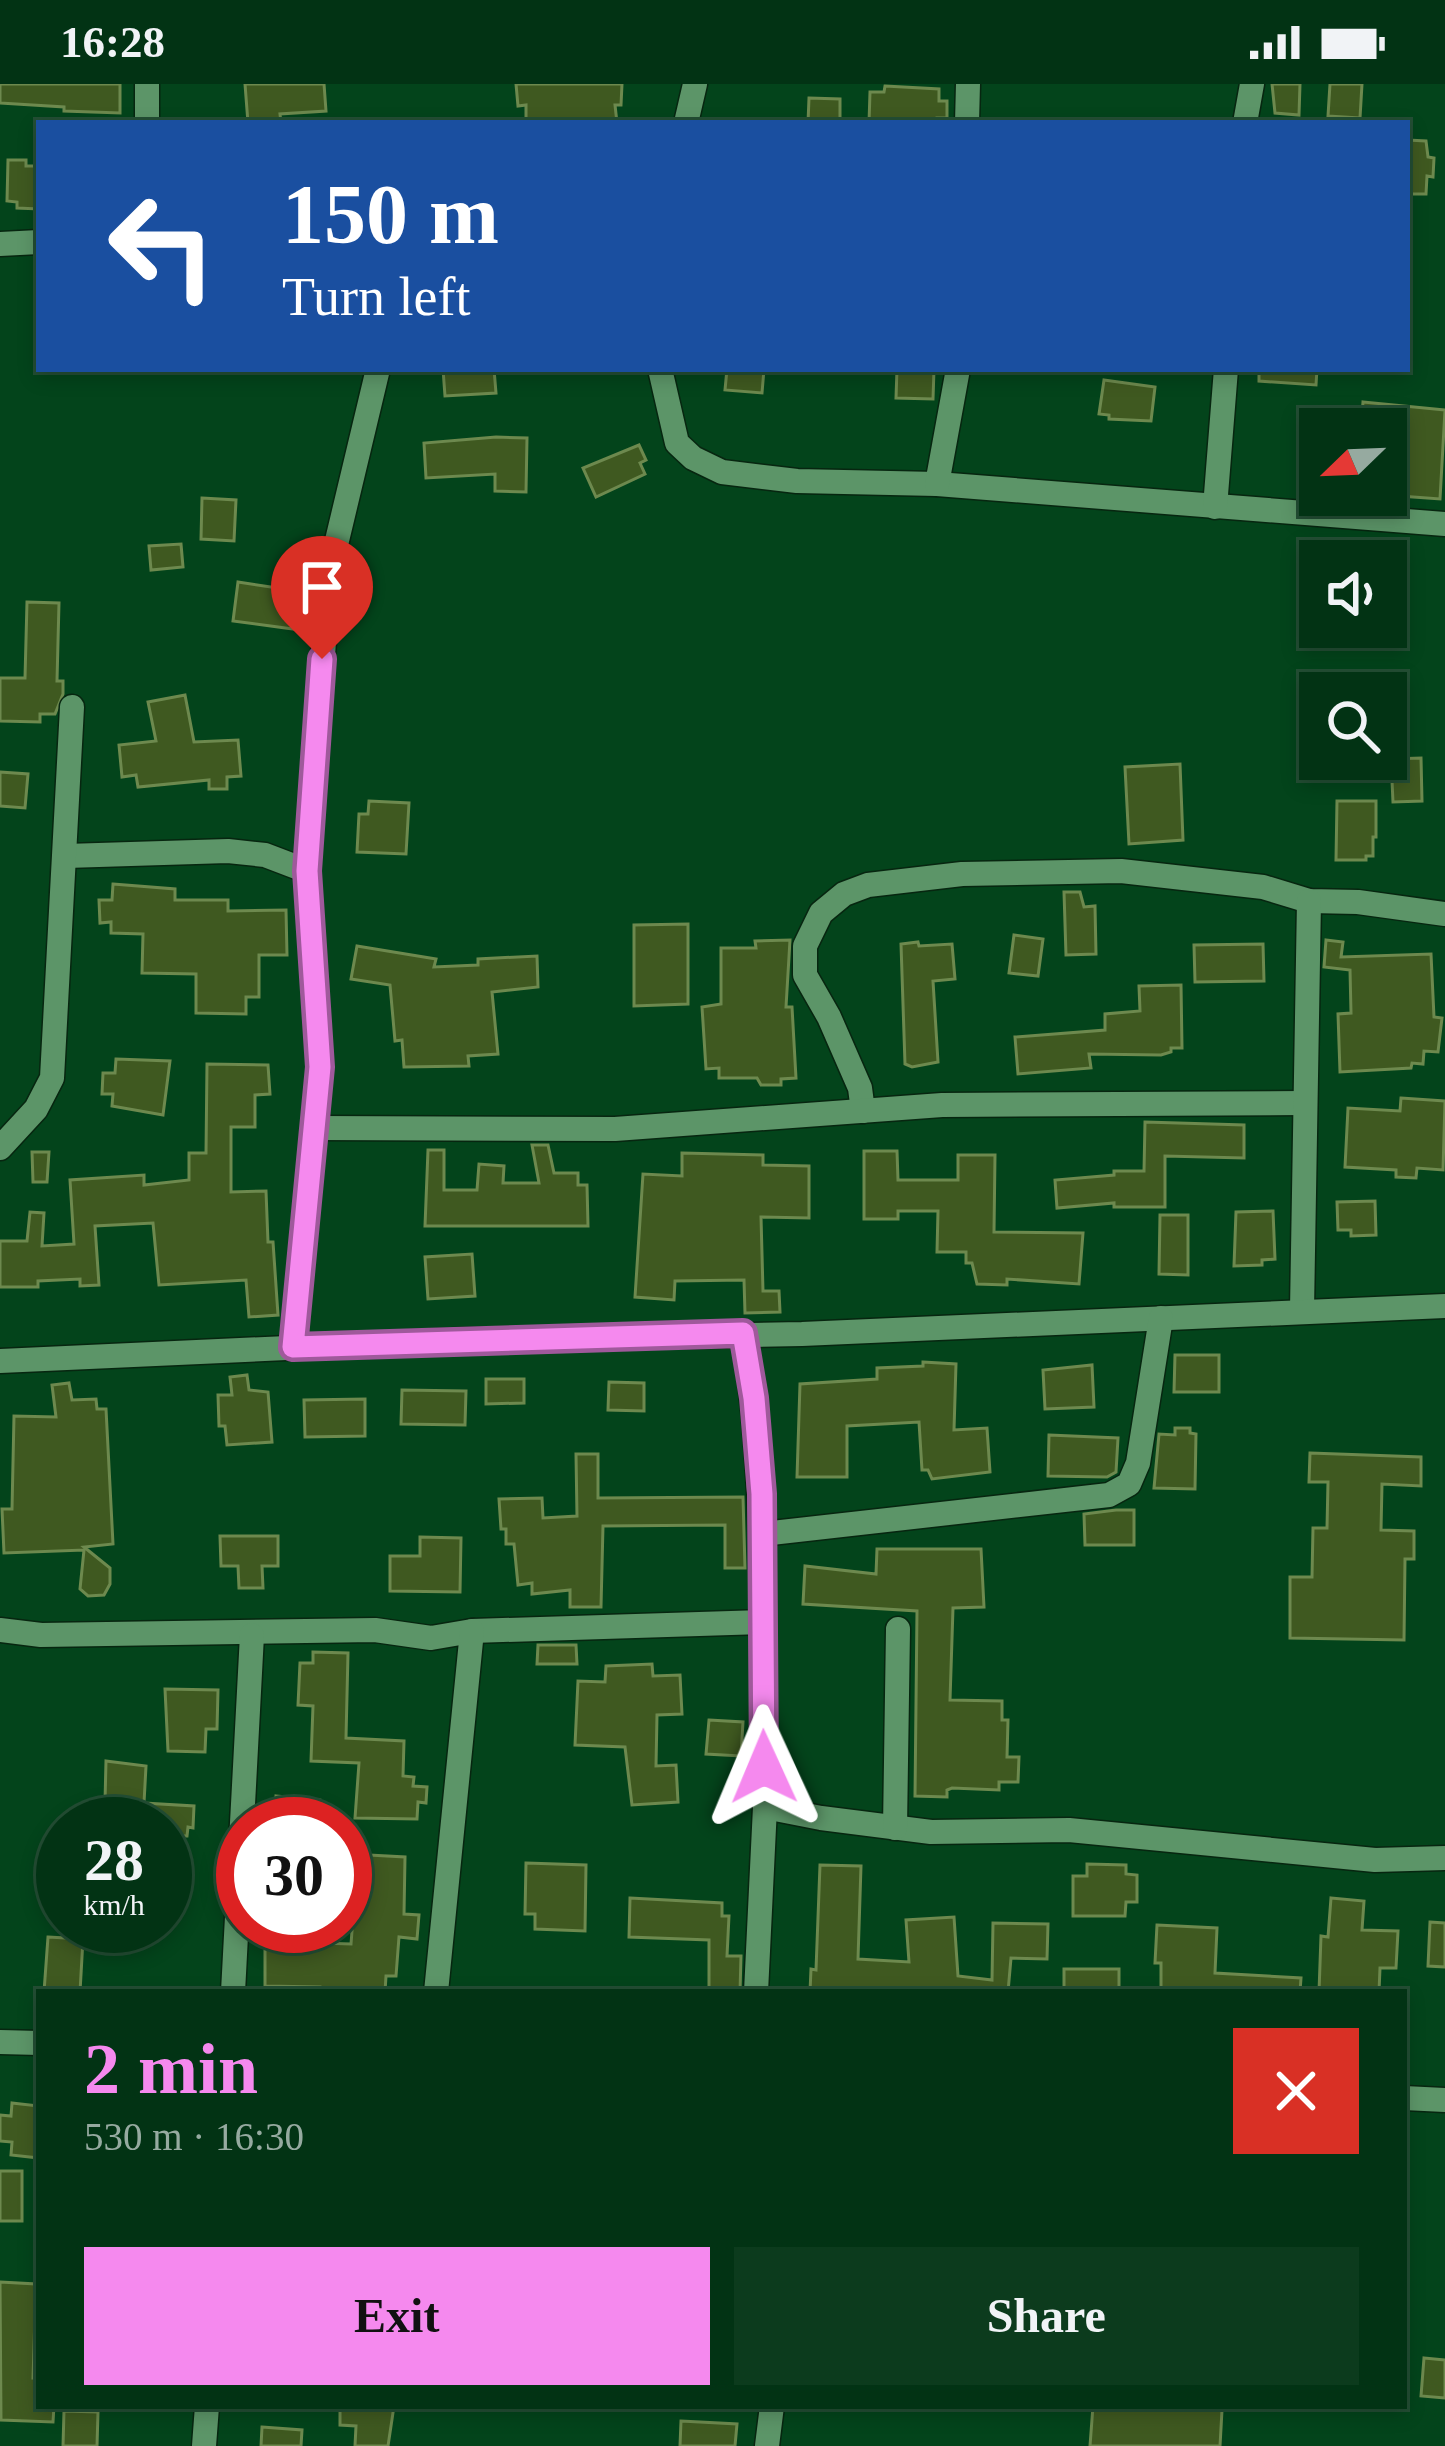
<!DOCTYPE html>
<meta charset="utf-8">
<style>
:root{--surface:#023314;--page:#0c3b1d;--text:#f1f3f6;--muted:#96aaa0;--line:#234e34;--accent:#f589ee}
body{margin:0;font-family:"Times New Roman",serif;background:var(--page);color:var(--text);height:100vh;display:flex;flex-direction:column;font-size:45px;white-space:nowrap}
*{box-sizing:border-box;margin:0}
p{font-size:39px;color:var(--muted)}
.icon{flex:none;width:66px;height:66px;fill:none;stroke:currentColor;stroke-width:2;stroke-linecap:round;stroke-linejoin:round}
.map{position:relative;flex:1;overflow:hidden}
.drawer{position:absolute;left:36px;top:1905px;width:1371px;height:420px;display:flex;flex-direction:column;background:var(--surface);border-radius:0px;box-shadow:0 6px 18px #0003,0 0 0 3px var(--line)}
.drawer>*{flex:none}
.guide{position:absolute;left:36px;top:36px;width:1374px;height:252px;border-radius:0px;box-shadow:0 6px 18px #0003,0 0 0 3px var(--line);background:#1a4fa0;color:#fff;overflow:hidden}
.needle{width:78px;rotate:247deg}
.controls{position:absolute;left:1299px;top:324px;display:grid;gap:24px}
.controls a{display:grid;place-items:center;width:108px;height:108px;border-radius:0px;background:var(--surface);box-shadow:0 6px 18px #0003,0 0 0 3px var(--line);font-size:60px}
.speed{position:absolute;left:36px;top:1713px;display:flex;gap:24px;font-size:60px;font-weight:700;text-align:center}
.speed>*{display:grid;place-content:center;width:156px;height:156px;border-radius:50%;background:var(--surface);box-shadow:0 6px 18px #0003,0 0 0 3px var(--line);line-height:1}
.speed small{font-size:30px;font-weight:400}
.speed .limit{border:18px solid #d22;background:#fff;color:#111}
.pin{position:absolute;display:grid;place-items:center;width:102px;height:102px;color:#fff;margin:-123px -51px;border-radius:50% 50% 50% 0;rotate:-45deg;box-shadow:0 0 12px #0007}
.pin .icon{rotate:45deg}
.me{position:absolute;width:132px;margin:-66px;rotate:359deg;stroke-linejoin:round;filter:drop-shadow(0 0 9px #0008)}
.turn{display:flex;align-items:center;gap:42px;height:252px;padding:0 48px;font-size:54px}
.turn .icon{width:156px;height:156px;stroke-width:2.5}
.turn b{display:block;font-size:84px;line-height:102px}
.round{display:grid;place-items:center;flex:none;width:126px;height:126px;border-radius:0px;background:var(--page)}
.overview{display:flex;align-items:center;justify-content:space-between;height:204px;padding:0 48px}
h1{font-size:72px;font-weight:800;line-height:90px;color:var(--accent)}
.primary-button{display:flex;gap:24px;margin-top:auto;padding:24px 48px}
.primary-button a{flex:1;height:138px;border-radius:0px;background:var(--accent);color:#111;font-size:48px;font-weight:800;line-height:138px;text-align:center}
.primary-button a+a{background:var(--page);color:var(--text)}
.status{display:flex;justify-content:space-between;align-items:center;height:84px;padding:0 60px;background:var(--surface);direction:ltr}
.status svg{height:33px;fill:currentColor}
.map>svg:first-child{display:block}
</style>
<div class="status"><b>16:28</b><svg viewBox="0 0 49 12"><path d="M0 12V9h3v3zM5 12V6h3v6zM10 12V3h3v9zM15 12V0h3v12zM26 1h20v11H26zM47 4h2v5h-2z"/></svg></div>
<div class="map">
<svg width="1445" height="2362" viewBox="0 0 1445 2362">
<rect width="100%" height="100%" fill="#03441b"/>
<g fill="#3f5920" stroke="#6d894e" stroke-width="3">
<path d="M 0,0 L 120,0 L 120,29 L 64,27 L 64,23 L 0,19 Z"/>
<path d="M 245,0 L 324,0 L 326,27 L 280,30 L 281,39 L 248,39 Z"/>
<path d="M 516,0 L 622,0 L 621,21 L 615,21 L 617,39 L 526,39 L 526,21 L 518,22 Z"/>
<path d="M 1272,0 L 1300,0 L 1299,31 L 1275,29 Z"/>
<path d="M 1330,0 L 1362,0 L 1360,34 L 1328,32 Z"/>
<path d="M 885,2 L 939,5 L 939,17 L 947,17 L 947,34 L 937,34 L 937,39 L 869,39 L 870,8 L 884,8 Z"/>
<path d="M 809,14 L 840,15 L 840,39 L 808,39 Z"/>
<path d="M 1407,56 L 1426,57 L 1428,73 L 1434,74 L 1433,93 L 1427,92 L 1426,110 L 1407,110 Z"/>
<path d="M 8,76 L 26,76 L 26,82 L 39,82 L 39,125 L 17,124 L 17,118 L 7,117 Z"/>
<path d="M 443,285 L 494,285 L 496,309 L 445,312 Z"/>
<path d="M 727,285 L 764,285 L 762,309 L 725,306 Z"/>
<path d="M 897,285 L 934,285 L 933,315 L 896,314 Z"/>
<path d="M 1259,285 L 1317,285 L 1316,301 L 1259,297 Z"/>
<path d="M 1104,296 L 1155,303 L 1151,337 L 1109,335 L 1109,331 L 1099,330 Z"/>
<path d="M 1363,318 L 1445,326 L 1440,415 L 1400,412 L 1400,407 L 1388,407 L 1391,366 L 1386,365 L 1386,345 L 1361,345 Z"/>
<path d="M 496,353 L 527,354 L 526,408 L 495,407 L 495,390 L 426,394 L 424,359 Z"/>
<path d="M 639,361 L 646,376 L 640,379 L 645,390 L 596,413 L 583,384 Z"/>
<path d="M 202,414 L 236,416 L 234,457 L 201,455 Z"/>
<path d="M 181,460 L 183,483 L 151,486 L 149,462 Z"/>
<path d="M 238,498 L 298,507 L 293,545 L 233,537 Z"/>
<path d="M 27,518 L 59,519 L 57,597 L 63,597 L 63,610 L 55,630 L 40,630 L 40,638 L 0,637 L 0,594 L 25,594 Z"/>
<path d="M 185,611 L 194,658 L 238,656 L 241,692 L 227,693 L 227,705 L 209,705 L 209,696 L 138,703 L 136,691 L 122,693 L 119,661 L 156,657 L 148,618 Z"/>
<path d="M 1421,674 L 1422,717 L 1393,718 L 1391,675 Z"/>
<path d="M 1180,680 L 1183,756 L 1129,760 L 1125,683 Z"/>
<path d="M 0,688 L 28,690 L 25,724 L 0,722 Z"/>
<path d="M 369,717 L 409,719 L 406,770 L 357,768 L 359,730 L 368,730 Z"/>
<path d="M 1337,717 L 1376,717 L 1376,753 L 1373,753 L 1373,772 L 1366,772 L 1366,776 L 1336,776 Z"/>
<path d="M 113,800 L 175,805 L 175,816 L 228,816 L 228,827 L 286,826 L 287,871 L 259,871 L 259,913 L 246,913 L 246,930 L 196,929 L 196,890 L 142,889 L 143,850 L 111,849 L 111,838 L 100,839 L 99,816 L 112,816 Z"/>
<path d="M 1064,808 L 1080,808 L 1084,823 L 1095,822 L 1096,870 L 1066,871 Z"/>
<path d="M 688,840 L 688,920 L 634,922 L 634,841 Z"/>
<path d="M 1014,851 L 1043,855 L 1038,892 L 1009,889 Z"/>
<path d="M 790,856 L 786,923 L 792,923 L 796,994 L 781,995 L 781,1001 L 761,1001 L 757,994 L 719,994 L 719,984 L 706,985 L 702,923 L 721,920 L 721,864 L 756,864 L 755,857 Z"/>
<path d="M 1326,856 L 1343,858 L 1341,873 L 1431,870 L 1434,933 L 1442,934 L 1438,968 L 1424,967 L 1423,980 L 1412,979 L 1411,984 L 1340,988 L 1338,930 L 1351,929 L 1350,886 L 1324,883 Z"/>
<path d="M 918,858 L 919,862 L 952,860 L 955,895 L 933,897 L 938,978 L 912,983 L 905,980 L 901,860 Z"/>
<path d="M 1263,860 L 1264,897 L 1195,898 L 1194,861 Z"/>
<path d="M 357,862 L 436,875 L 434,883 L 478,881 L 478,875 L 537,872 L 538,903 L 492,908 L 498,970 L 468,972 L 469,982 L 404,983 L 402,956 L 395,957 L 390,901 L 351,895 Z"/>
<path d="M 1181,901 L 1182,964 L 1171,964 L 1171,968 L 1161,971 L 1089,970 L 1091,984 L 1018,990 L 1015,953 L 1105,946 L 1105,930 L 1140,927 L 1139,902 Z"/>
<path d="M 116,975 L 170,977 L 163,1031 L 112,1022 L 113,1010 L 102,1010 L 103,989 L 115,989 Z"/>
<path d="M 207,980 L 268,981 L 270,1010 L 255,1011 L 255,1043 L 231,1043 L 231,1108 L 266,1107 L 268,1158 L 273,1158 L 278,1231 L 249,1233 L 246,1196 L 159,1201 L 153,1139 L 95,1142 L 99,1201 L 80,1202 L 80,1195 L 38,1197 L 38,1203 L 0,1203 L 0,1157 L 27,1157 L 30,1128 L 44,1129 L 42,1162 L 74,1160 L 70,1096 L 144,1091 L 144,1101 L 189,1096 L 189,1069 L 206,1069 Z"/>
<path d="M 1401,1014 L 1445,1017 L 1443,1086 L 1417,1084 L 1416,1094 L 1396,1093 L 1396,1086 L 1345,1083 L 1348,1024 L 1400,1027 Z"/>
<path d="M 1145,1038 L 1244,1041 L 1244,1074 L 1165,1072 L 1165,1123 L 1114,1123 L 1114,1119 L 1057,1124 L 1055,1096 L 1114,1091 L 1114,1087 L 1144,1087 Z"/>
<path d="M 532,1061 L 548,1061 L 554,1089 L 578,1089 L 578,1101 L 587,1101 L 588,1142 L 425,1142 L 428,1066 L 444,1066 L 444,1106 L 477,1106 L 479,1080 L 504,1082 L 503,1099 L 539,1099 Z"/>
<path d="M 864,1067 L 897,1067 L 898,1096 L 958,1096 L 958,1071 L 995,1071 L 994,1148 L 1083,1149 L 1079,1200 L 1007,1195 L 1007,1201 L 977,1200 L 972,1179 L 966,1179 L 966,1168 L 937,1168 L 938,1127 L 898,1127 L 898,1135 L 864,1135 Z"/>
<path d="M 32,1068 L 49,1068 L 47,1098 L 33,1098 Z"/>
<path d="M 682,1069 L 763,1071 L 763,1081 L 809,1082 L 809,1134 L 761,1133 L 763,1207 L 779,1207 L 780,1228 L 745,1229 L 744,1196 L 675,1197 L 674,1216 L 635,1213 L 643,1090 L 682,1092 Z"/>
<path d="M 1375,1117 L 1376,1151 L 1351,1152 L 1351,1146 L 1338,1146 L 1337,1118 Z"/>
<path d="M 1273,1127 L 1275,1175 L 1262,1176 L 1262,1181 L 1234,1182 L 1236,1128 Z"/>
<path d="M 1160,1131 L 1188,1131 L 1188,1191 L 1159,1190 Z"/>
<path d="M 472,1170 L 475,1212 L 428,1215 L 425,1173 Z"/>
<path d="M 1175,1271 L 1219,1271 L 1219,1308 L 1174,1308 Z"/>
<path d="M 923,1278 L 956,1280 L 954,1346 L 987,1344 L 990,1388 L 932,1395 L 928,1386 L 922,1386 L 919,1338 L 847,1342 L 847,1393 L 797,1393 L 800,1300 L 877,1295 L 877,1284 L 923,1282 Z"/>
<path d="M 1092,1281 L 1094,1323 L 1045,1325 L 1043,1286 Z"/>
<path d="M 247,1291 L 249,1306 L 268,1308 L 272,1358 L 227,1361 L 225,1342 L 219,1342 L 218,1311 L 232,1311 L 230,1293 Z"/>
<path d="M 486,1295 L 524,1295 L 524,1319 L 486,1320 Z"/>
<path d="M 609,1298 L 644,1299 L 644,1327 L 608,1326 Z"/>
<path d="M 69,1299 L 72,1316 L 96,1315 L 97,1325 L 106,1325 L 113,1460 L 84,1463 L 110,1484 L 110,1500 L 104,1511 L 88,1512 L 80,1505 L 84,1466 L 4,1469 L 2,1425 L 12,1425 L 14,1332 L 56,1333 L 52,1301 Z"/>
<path d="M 402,1306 L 466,1307 L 465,1341 L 401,1340 Z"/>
<path d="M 365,1315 L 365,1352 L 305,1353 L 304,1316 Z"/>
<path d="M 1175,1344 L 1190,1344 L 1190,1349 L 1196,1350 L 1195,1405 L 1154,1404 L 1159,1350 L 1175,1351 Z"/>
<path d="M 1049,1351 L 1118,1354 L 1116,1388 L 1107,1393 L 1048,1392 Z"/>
<path d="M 1310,1369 L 1421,1373 L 1421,1402 L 1382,1400 L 1381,1446 L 1414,1447 L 1414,1475 L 1405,1475 L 1404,1556 L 1290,1554 L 1290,1493 L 1312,1493 L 1313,1444 L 1327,1444 L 1328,1398 L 1309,1398 Z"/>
<path d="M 576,1370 L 598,1370 L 598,1414 L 743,1413 L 745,1484 L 725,1484 L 725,1441 L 603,1442 L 601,1523 L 570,1523 L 570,1506 L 532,1510 L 532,1499 L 518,1501 L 514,1460 L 506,1460 L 506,1445 L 501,1445 L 499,1415 L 542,1414 L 543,1434 L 577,1432 Z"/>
<path d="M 1116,1426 L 1134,1426 L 1134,1461 L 1085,1461 L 1084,1430 Z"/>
<path d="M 220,1452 L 278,1452 L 278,1482 L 262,1482 L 263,1504 L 239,1504 L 238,1482 L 221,1482 Z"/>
<path d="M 420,1453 L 461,1454 L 460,1508 L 390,1507 L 390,1472 L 420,1472 Z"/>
<path d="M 877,1465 L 981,1465 L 984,1523 L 953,1524 L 950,1616 L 1002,1617 L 1002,1636 L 1008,1636 L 1007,1673 L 1019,1673 L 1018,1698 L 999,1698 L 999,1706 L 952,1704 L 947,1706 L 947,1713 L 915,1712 L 917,1527 L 803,1520 L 805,1482 L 876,1490 Z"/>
<path d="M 538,1561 L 576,1561 L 577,1580 L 537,1580 Z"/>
<path d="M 313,1568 L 348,1569 L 346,1654 L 404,1657 L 403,1692 L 414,1693 L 413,1702 L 427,1703 L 426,1719 L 418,1718 L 417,1735 L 355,1734 L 359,1679 L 311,1677 L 313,1622 L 298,1621 L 300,1579 L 313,1579 Z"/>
<path d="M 652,1580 L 653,1592 L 680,1591 L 682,1630 L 657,1631 L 656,1682 L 676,1681 L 678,1718 L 632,1721 L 625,1663 L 575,1661 L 578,1597 L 605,1598 L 606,1582 Z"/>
<path d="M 165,1605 L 218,1606 L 217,1645 L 206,1645 L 205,1668 L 168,1667 Z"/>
<path d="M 709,1636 L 743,1638 L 741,1672 L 706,1670 Z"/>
<path d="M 106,1677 L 146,1682 L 144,1719 L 194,1722 L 193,1744 L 188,1743 L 187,1752 L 181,1752 L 181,1761 L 165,1760 L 165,1740 L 114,1740 L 116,1718 L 105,1718 Z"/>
<path d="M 276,1712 L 320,1716 L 318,1740 L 274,1740 Z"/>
<path d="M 350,1770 L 405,1773 L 404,1830 L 419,1831 L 417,1855 L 399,1853 L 396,1892 L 386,1892 L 385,1908 L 320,1908 L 320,1903 L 265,1902 L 265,1842 L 321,1842 L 320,1859 L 351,1860 L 355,1808 L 348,1808 Z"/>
<path d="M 526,1779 L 586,1781 L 585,1847 L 535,1845 L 535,1830 L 525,1830 Z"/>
<path d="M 1087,1780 L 1126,1781 L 1126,1790 L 1137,1791 L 1137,1818 L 1126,1818 L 1125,1832 L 1073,1832 L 1073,1792 L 1087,1792 Z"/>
<path d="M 820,1781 L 861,1782 L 858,1875 L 909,1878 L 906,1836 L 954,1833 L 958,1892 L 992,1896 L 993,1839 L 1048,1840 L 1047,1875 L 1011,1874 L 1008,1908 L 810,1908 L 811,1885 L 816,1886 Z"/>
<path d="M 630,1814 L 722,1819 L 722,1832 L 729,1832 L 727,1872 L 741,1872 L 740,1908 L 709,1908 L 709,1856 L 629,1853 Z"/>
<path d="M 1331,1814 L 1364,1817 L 1362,1846 L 1398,1847 L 1396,1884 L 1380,1884 L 1379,1908 L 1319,1908 L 1321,1852 L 1328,1853 Z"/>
<path d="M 1430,1838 L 1445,1839 L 1445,1883 L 1428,1882 Z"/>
<path d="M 1157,1841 L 1217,1844 L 1215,1889 L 1301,1894 L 1300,1908 L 1161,1908 L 1161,1879 L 1155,1879 Z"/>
<path d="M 48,1853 L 83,1855 L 80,1908 L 44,1908 Z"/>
<rect x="1064" y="1885" width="55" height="23"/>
<path d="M 12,2019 L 39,2022 L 39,2074 L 11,2071 L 12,2058 L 0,2057 L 0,2031 L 11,2032 Z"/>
<rect x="0" y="2087" width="22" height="50"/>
<path d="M 0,2198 L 36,2200 L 33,2294 L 39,2294 L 39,2322 L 54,2322 L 53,2338 L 1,2336 Z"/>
<path d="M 1424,2274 L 1445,2276 L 1445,2314 L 1421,2312 Z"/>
<path d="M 340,2322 L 394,2322 L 388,2362 L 355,2362 L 356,2342 L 340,2341 Z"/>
<path d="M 1093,2322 L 1210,2322 L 1210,2325 L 1222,2326 L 1220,2362 L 1090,2362 Z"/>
<path d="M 64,2327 L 98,2328 L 97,2362 L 63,2362 Z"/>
<path d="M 681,2337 L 737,2340 L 735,2362 L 680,2362 Z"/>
<path d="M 262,2343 L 302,2346 L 301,2362 L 261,2362 Z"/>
</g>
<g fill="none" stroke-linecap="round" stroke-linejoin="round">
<g stroke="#072610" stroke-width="27">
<g id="minor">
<path d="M 147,39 L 147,0"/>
<path d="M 686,39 L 695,0"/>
<path d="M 967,39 L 968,0"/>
<path d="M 1245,39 L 1252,0"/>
<path d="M 0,160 L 39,158"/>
<path d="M 660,285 L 677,359 L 693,374 L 722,388 L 797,397 L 937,400 L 1445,440"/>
<path d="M 937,400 L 958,285"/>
<path d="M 1215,423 L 1226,285"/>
<path d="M 66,772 L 228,767 L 265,771 L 307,787"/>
<path d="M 863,1027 L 860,1004 L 829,933 L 805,891 L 805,862 L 821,829 L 844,810 L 868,801 L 962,790 L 1121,787 L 1263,803 L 1309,817 L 1358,818 L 1445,830"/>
<path d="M 317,1044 L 615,1045 L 942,1021 L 1303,1019"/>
<path d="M 0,1064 L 36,1025 L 52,994 L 72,623"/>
<path d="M 1302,1226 L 1309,817"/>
<path d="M 743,1249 C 769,1406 759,1564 765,1723 L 821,1734 L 931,1748 L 1069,1746 L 1375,1776 L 1445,1774"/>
<path d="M 293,1263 L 320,983 L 307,787 L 329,490 L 378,285"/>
<path d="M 0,1277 L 462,1256 L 802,1250 L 1445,1222"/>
<path d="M 762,1450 L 1109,1411 L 1129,1400 L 1138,1379 L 1161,1234"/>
<path d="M 0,1546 L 41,1551 L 375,1546 L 431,1554 L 472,1547 L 763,1538"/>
<path d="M 895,1744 L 898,1545"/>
<path d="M 233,1908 L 252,1551"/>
<path d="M 436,1908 L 472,1547"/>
<path d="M 756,1908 L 765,1723"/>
<path d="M 0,1958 L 39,1959"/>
<path d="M 1404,2014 L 1445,2016"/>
<path d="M 204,2362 L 207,2322"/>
<path d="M 767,2362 L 772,2322"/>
</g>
</g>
<use href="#minor" stroke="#5c9568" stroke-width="24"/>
</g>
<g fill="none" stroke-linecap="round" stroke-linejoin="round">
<g stroke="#9f599b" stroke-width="30">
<path id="route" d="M 322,575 L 307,787 L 320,983 L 293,1263 L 743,1249 L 754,1314 L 762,1410 L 764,1683"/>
</g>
<use href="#route" stroke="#f589ee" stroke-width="21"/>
</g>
</svg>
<div class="controls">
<a><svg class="needle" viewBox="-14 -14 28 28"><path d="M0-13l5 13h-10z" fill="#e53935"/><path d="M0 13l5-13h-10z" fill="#96aaa0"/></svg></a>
<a><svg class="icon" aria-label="sound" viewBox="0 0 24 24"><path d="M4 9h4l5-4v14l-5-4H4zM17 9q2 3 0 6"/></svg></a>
<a><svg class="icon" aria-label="search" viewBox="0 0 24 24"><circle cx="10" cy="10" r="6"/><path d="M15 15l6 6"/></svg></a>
</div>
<div class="speed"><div>28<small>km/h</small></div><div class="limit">30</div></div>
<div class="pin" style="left:322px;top:575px;background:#d93025"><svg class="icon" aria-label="arrive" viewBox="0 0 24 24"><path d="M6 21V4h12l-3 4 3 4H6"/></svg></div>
<svg class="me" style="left:764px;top:1683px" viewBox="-20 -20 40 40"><path d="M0-17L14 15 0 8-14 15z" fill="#f589ee" stroke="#fff" stroke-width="4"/></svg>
<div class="guide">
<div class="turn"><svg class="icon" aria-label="left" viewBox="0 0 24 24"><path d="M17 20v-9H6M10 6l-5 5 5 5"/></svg><div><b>150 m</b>Turn left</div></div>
</div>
<section class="drawer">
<div class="overview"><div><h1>2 min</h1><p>530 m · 16:30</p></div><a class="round" style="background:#d93025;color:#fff"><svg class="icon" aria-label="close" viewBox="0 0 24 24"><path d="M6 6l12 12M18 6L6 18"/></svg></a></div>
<div class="primary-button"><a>Exit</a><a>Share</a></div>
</section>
</div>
